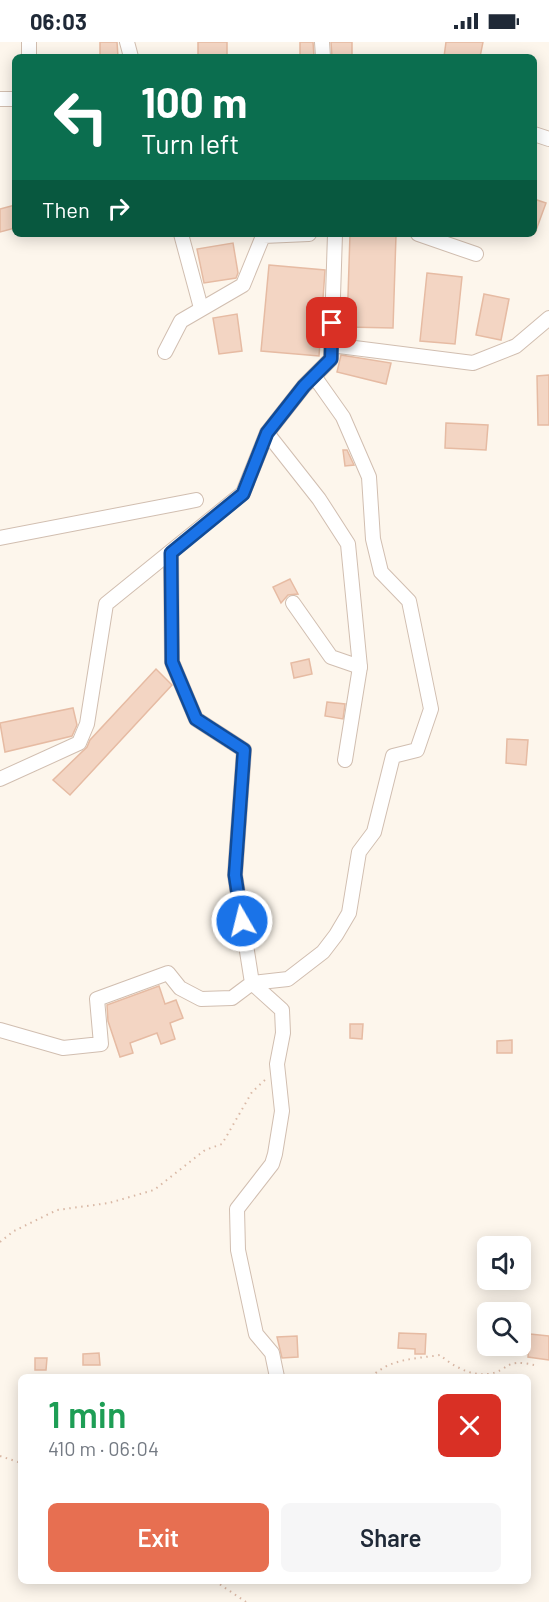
<!DOCTYPE html>
<meta charset="utf-8">
<style>
:root{--surface:#fff;--page:#f6f6f7;--text:#1f2937;--muted:#747a83;--accent:#e76f51}
body{margin:0;font-family:Barlow,sans-serif;background:var(--page);color:var(--text);height:100vh;display:flex;flex-direction:column;font-size:22px;white-space:nowrap}
*{box-sizing:border-box;margin:0}
p{font-size:20px;color:var(--muted)}
.icon{flex:none;width:33px;height:33px;fill:none;stroke:currentColor;stroke-width:2;stroke-linecap:round;stroke-linejoin:round}
.map{position:relative;flex:1;overflow:hidden}
.side{position:absolute;left:18px;top:1332px;width:513px;height:210px;display:flex;flex-direction:column;background:var(--surface);border-radius:9px;box-shadow:0 3px 15px #0003}
.side>*{flex:none}
.guide{position:absolute;left:12px;top:12px;width:525px;height:183px;border-radius:9px;box-shadow:0 3px 15px #0003;background:#0b6e4f;color:#fff;overflow:hidden}
.controls{position:absolute;left:477px;top:1194px;display:grid;gap:12px}
.controls a{display:grid;place-items:center;width:54px;height:54px;border-radius:9px;background:var(--surface);box-shadow:0 3px 15px #0003;font-size:30px}
.pin{position:absolute;display:grid;place-items:center;width:51px;height:51px;color:#fff;margin:-26px;border-radius:12px;box-shadow:0 3px 9px #0006}
.me{position:absolute;width:66px;margin:-33px;rotate:352deg;stroke-linejoin:round;filter:drop-shadow(0 0 4px #0008)}
.turn{display:flex;align-items:center;gap:21px;height:126px;padding:0 30px;font-size:27px}
.turn .icon{width:78px;height:78px;stroke-width:2.5}
.turn b{display:block;font-size:42px;line-height:51px}
.then{display:flex;align-items:center;height:57px;padding:0 30px;background:#0003;gap:12px;font-size:22px}
.round{display:grid;place-items:center;flex:none;width:63px;height:63px;border-radius:9px;background:var(--page)}
.overview{display:flex;align-items:center;justify-content:space-between;height:102px;padding:0 30px}
h1{font-size:36px;font-weight:600;line-height:45px;color:#1e9e55}
.button{display:flex;gap:12px;margin-top:auto;padding:12px 30px}
.button a{flex:1;height:69px;border-radius:9px;background:var(--accent);color:#fff;font-size:24px;font-weight:600;line-height:69px;text-align:center}
.button a+a{background:var(--page);color:var(--text)}
.status{display:flex;justify-content:space-between;align-items:center;height:42px;padding:0 30px;background:var(--surface);direction:ltr}
.status svg{height:16px;fill:currentColor}
.map>svg:first-child{display:block}
</style>
<div class="status"><b>06:03</b><svg viewBox="0 0 49 12"><path d="M0 12V9h3v3zM5 12V6h3v6zM10 12V3h3v9zM15 12V0h3v12zM26 1h20v11H26zM47 4h2v5h-2z"/></svg></div>
<div class="map">
<svg width="549" height="1560" viewBox="0 0 549 1560">
<rect width="100%" height="100%" fill="#fdf6ec"/>
<g fill="#f3d5c3" stroke="#e6bba3" stroke-width="1.5">
<path d="M 100,0 L 117,0 L 118,15 L 100,15 Z"/>
<rect x="198" y="0" width="29" height="15"/>
<path d="M 300,0 L 313,0 L 314,15 L 300,15 Z"/>
<path d="M 331,0 L 352,0 L 352,15 L 332,15 Z"/>
<path d="M 446,0 L 483,0 L 480,15 L 444,15 Z"/>
<path d="M 534,157 L 546,161 L 535,191 L 534,191 Z"/>
<path d="M 15,163 L 15,186 L 0,190 L 0,167 Z"/>
<path d="M 350,192 L 396,193 L 393,286 L 347,285 Z"/>
<path d="M 233,201 L 238,231 L 236,236 L 204,241 L 197,207 Z"/>
<path d="M 269,223 L 325,228 L 319,314 L 261,309 Z"/>
<path d="M 427,231 L 462,235 L 455,302 L 420,299 Z"/>
<path d="M 484,252 L 509,257 L 501,298 L 476,293 Z"/>
<path d="M 237,272 L 242,309 L 219,312 L 213,276 Z"/>
<path d="M 341,313 L 391,321 L 386,342 L 337,330 Z"/>
<path d="M 549,333 L 549,383 L 538,383 L 537,334 Z"/>
<path d="M 446,381 L 488,383 L 486,408 L 445,406 Z"/>
<path d="M 343,408 L 347,408 L 354,423 L 345,424 Z"/>
<path d="M 290,537 L 298,552 L 288,553 L 281,561 L 273,545 Z"/>
<path d="M 309,617 L 312,632 L 294,636 L 291,621 Z"/>
<path d="M 156,627 L 172,643 L 70,753 L 53,738 L 87,705 L 90,698 Z"/>
<path d="M 327,660 L 345,662 L 343,677 L 325,674 Z"/>
<path d="M 73,666 L 77,683 L 72,694 L 5,710 L 0,681 Z"/>
<path d="M 507,697 L 528,698 L 526,723 L 506,721 Z"/>
<path d="M 159,944 L 165,962 L 176,958 L 183,976 L 170,981 L 175,997 L 161,1002 L 157,991 L 130,1001 L 133,1011 L 120,1015 L 108,979 L 107,963 Z"/>
<path d="M 350,982 L 363,982 L 362,997 L 350,996 Z"/>
<path d="M 512,998 L 512,1011 L 497,1011 L 497,999 Z"/>
<path d="M 399,1291 L 426,1292 L 425,1312 L 415,1312 L 415,1307 L 398,1306 Z"/>
<path d="M 530,1292 L 549,1294 L 549,1318 L 528,1315 Z"/>
<path d="M 297,1294 L 298,1315 L 282,1316 L 277,1295 Z"/>
<path d="M 99,1311 L 100,1323 L 83,1323 L 83,1312 Z"/>
<path d="M 35,1316 L 47,1316 L 46,1328 L 35,1328 Z"/>
</g>
<g fill="none" stroke-linecap="round" stroke-linejoin="round">
<g stroke="#d1beb0" stroke-width="16">
<g id="minor">
<path d="M 29,0 L 29,15"/>
<path d="M 127,0 L 131,15"/>
<path d="M 322,0 L 323,15"/>
<path d="M 0,57 L 15,57"/>
<path d="M 534,92 L 549,97"/>
<path d="M 181,192 L 201,266"/>
<path d="M 418,192 L 476,212"/>
<path d="M 331,303 L 473,321 L 516,304 L 549,276"/>
<path d="M 165,310 L 181,279 L 243,243 L 263,194 L 309,192"/>
<path d="M 267,391 L 319,457 L 348,502 L 360,625 L 331,615 L 293,561"/>
<path d="M 0,496 L 196,458"/>
<path d="M 345,718 L 360,625"/>
<path d="M 0,737 L 79,701 L 87,682 L 106,562 L 243,451 L 267,391 L 304,344 L 331,317 L 335,192"/>
<path d="M 252,941 L 288,937 L 323,910 L 336,893 L 349,871 L 359,810 L 374,790 L 393,714 L 417,708 L 431,667 L 409,559 L 381,530 L 373,497 L 369,435 L 343,375 L 314,334"/>
<path d="M 252,941 L 282,968 L 283,991 L 277,1022 L 282,1069 L 275,1112 L 272,1122 L 237,1167 L 238,1208 L 256,1292 L 272,1311 L 277,1335"/>
<path d="M 0,988 L 63,1006 L 101,1002 L 97,957 L 168,931 L 180,946 L 201,957 L 232,956 L 252,941 L 235,833 L 244,708 L 196,677 L 172,620 L 171,511"/>
</g>
</g>
<g stroke="#d9b8a5" stroke-width="2" stroke-dasharray="1.5 4.5" stroke-linecap="butt">
<path d="M 0,1200 L 14,1189 L 57,1168 L 109,1161 L 154,1148 L 205,1108 L 222,1102 L 252,1050 L 266,1037"/>
<path d="M 371,1335 C 391,1316 415,1317 440,1313 C 453,1324 470,1334 488,1332 C 510,1329 503,1316 534,1323"/>
<path d="M 0,1414 L 21,1421"/>
<path d="M 215,1539 L 246,1560"/>
</g>
<use href="#minor" stroke="#fff" stroke-width="14"/>
</g>
<g fill="none" stroke-linecap="round" stroke-linejoin="round">
<g stroke="#114b97" stroke-width="15">
<path id="route" d="M 242,879 L 235,833 L 244,708 L 196,677 L 172,620 L 171,511 L 243,452 L 267,391 L 304,344 L 331,317 L 332,281"/>
</g>
<use href="#route" stroke="#1a73e8" stroke-width="10"/>
</g>
</svg>
<div class="controls">
<a><svg class="icon" aria-label="sound" viewBox="0 0 24 24"><path d="M4 9h4l5-4v14l-5-4H4zM17 9q2 3 0 6"/></svg></a>
<a><svg class="icon" aria-label="search" viewBox="0 0 24 24"><circle cx="10" cy="10" r="6"/><path d="M15 15l6 6"/></svg></a>
</div>
<div class="pin" style="left:332px;top:281px;background:#d93025"><svg class="icon" aria-label="arrive" viewBox="0 0 24 24"><path d="M6 21V4h12l-3 4 3 4H6"/></svg></div>
<svg class="me" style="left:242px;top:879px" viewBox="-20 -20 40 40"><circle r="17" fill="#1a73e8" stroke="#fff" stroke-width="3"/><path d="M0-11L8 9 0 5-8 9z" fill="#fff"/></svg>
<div class="guide">
<div class="turn"><svg class="icon" aria-label="left" viewBox="0 0 24 24"><path d="M17 20v-9H6M10 6l-5 5 5 5"/></svg><div><b>100 m</b>Turn left</div></div>
<div class="then">Then<svg class="icon" aria-label="right" viewBox="0 0 24 24"><path d="M7 20v-9h11M14 6l5 5-5 5"/></svg></div>
</div>
<section class="side">
<div class="overview"><div><h1>1 min</h1><p>410 m · 06:04</p></div><a class="round" style="background:#d93025;color:#fff"><svg class="icon" aria-label="close" viewBox="0 0 24 24"><path d="M6 6l12 12M18 6L6 18"/></svg></a></div>
<div class="button"><a>Exit</a><a>Share</a></div>
</section>
</div>
